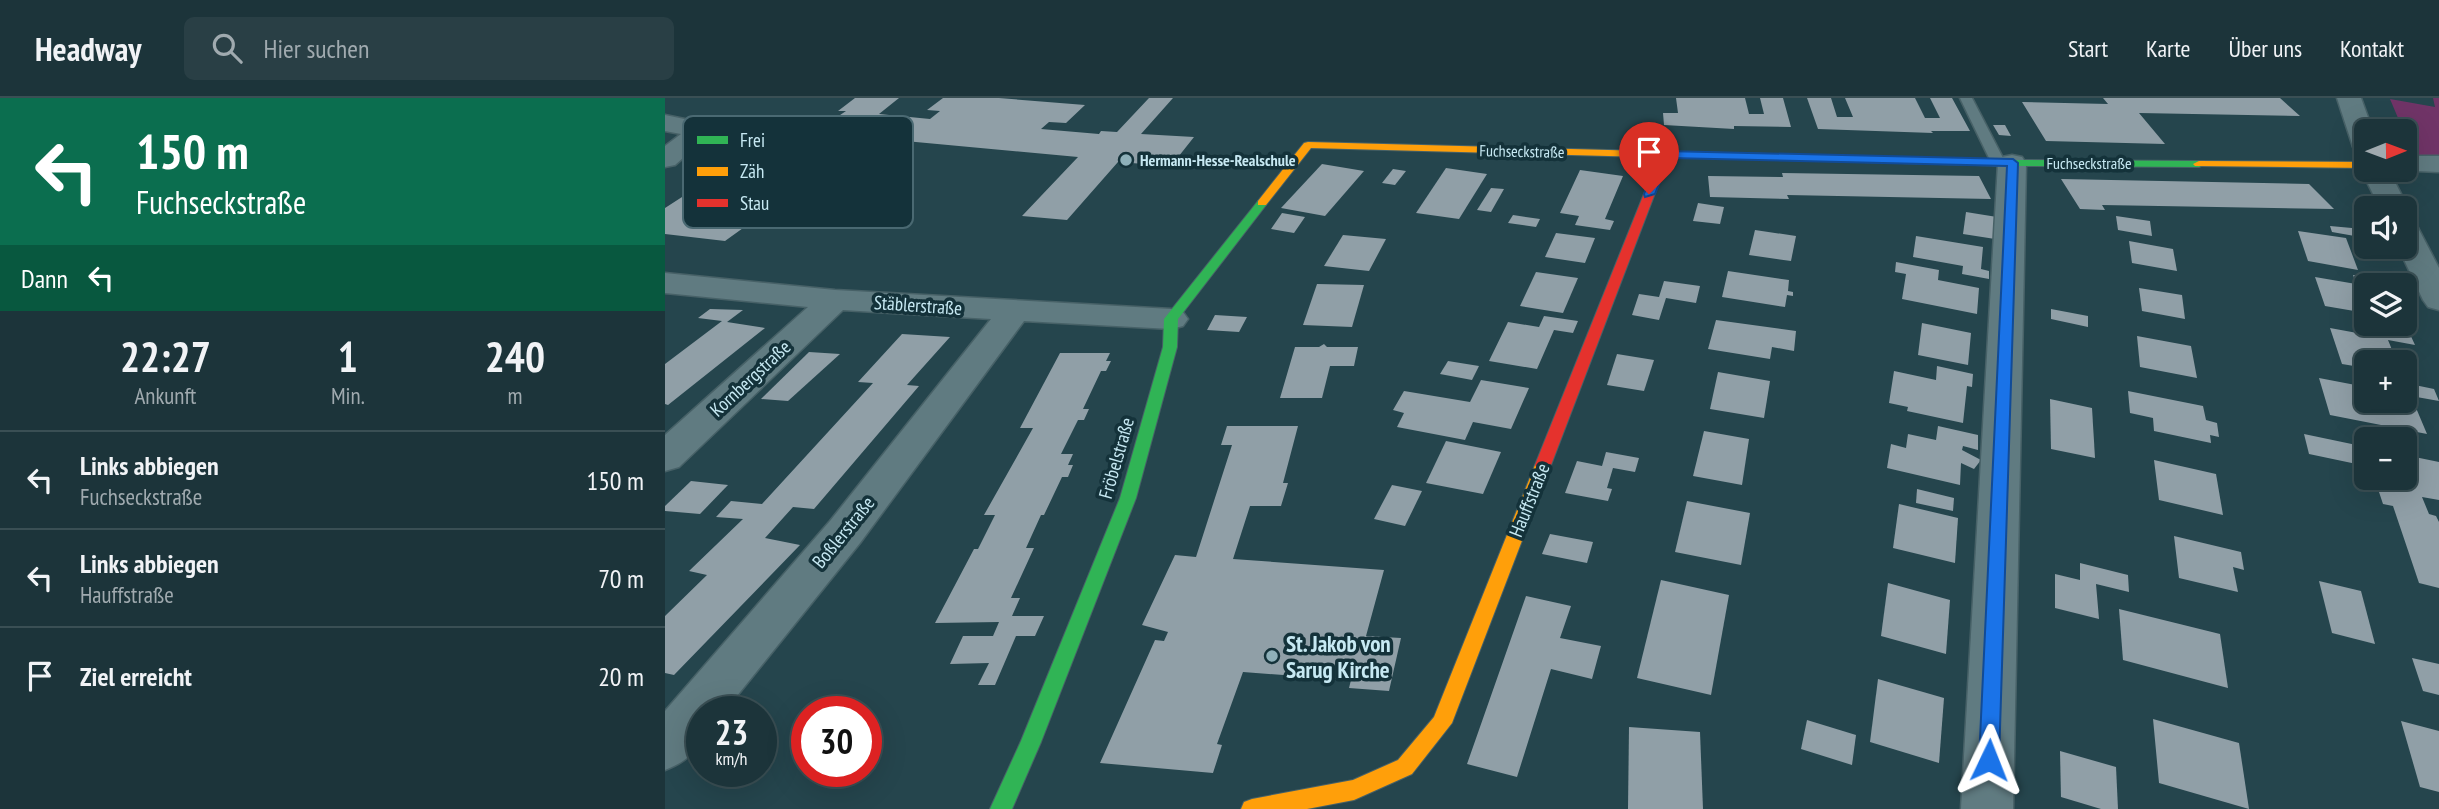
<!DOCTYPE html>
<html lang="de">
<meta charset="utf-8">
<style>
:root{--surface:#1c343a;--page:#293f45;--text:#f1f3f6;--muted:#a0aaaf;--line:#3a4f54}
body{margin:0;font-family:"PT Sans Narrow",sans-serif;background:var(--page);color:var(--text);height:100vh;display:flex;flex-direction:column;font-size:26px;white-space:nowrap}
*{box-sizing:border-box;margin:0}
p{font-size:23px;color:var(--muted)}
.icon{flex:none;width:38px;height:38px;fill:none;stroke:currentColor;stroke-width:2;stroke-linecap:round;stroke-linejoin:round}
.map{position:relative;flex:1;overflow:hidden}
.side{display:flex;flex-direction:column;background:var(--surface);width:665px}
.side>*{flex:none}
.banner{background:#0b6e4f;color:#fff;overflow:hidden}
.needle{width:46px;rotate:89deg}
.controls{position:absolute;left:1689px;top:21px;display:grid;gap:14px}
.controls a{display:grid;place-items:center;width:63px;height:63px;border-radius:10px;background:var(--surface);box-shadow:0 7px 28px #0002,0 0 0 2px var(--line);font-size:35px}
.speed{position:absolute;left:21px;top:598px;display:flex;gap:14px;font-size:35px;font-weight:700;text-align:center}
.speed>*{display:grid;place-content:center;width:91px;height:91px;border-radius:50%;background:var(--surface);box-shadow:0 7px 28px #0002,0 0 0 2px var(--line);line-height:1}
.speed small{font-size:18px;font-weight:400}
.speed .limit{border:10px solid #d22;background:#fff;color:#111}
.pin{position:absolute;display:grid;place-items:center;width:60px;height:60px;color:#fff;margin:-72px -30px;border-radius:50% 50% 50% 0;rotate:-45deg;box-shadow:0 0 7px #0007}
.pin .icon{rotate:45deg}
.me{position:absolute;width:77px;margin:-38px;rotate:2deg;stroke-linejoin:round;filter:drop-shadow(0 0 5px #0008)}
.turn{display:flex;align-items:center;gap:24px;height:147px;padding:0 21px;font-size:32px}
.turn .icon{width:91px;height:91px;stroke-width:2.5}
.turn b{display:block;font-size:49px;line-height:60px}
.then{display:flex;align-items:center;height:66px;padding:0 21px;background:#0003;gap:14px;font-size:26px}
.eta{display:flex;justify-content:space-evenly;align-items:center;height:119px;text-align:center}
.eta b{font-size:42px;font-weight:600;line-height:49px}
ul{padding:0;list-style:none}
li{display:flex;align-items:center;gap:21px;height:98px;padding:0 21px;border-top:2px solid var(--line)}
li div{flex:1}
li b{display:block;font-size:26px}
li em{font-style:normal}
header{display:flex;align-items:center;gap:42px;box-sizing:border-box;height:98px;padding:0 35px;background:var(--surface);border-bottom:2px solid var(--line)}
header strong{font-size:33px}
nav{display:flex;gap:38px;margin-inline-start:auto;font-size:24px}
.search{width:490px;height:63px;background:var(--page);display:flex;align-items:center;gap:18px;box-sizing:border-box;padding:0 24px;border-radius:10px;color:var(--muted);font-size:26px}
main{display:flex;flex:1;min-height:0}
.map>svg:first-child{display:block}
</style>
<header>
<strong>Headway</strong>
<div class="search"><svg class="icon" aria-label="search" viewBox="0 0 24 24"><circle cx="10" cy="10" r="6"/><path d="M15 15l6 6"/></svg>Hier suchen</div>
<nav><a>Start</a><a>Karte</a><a>Über uns</a><a>Kontakt</a></nav>
</header>
<main>
<section class="side">
<div class="banner">
<div class="turn"><svg class="icon" aria-label="left" viewBox="0 0 24 24"><path d="M17 20v-9H6M10 6l-5 5 5 5"/></svg><div><b>150 m</b>Fuchseckstraße</div></div>
<div class="then">Dann<svg class="icon" aria-label="left" viewBox="0 0 24 24"><path d="M17 20v-9H6M10 6l-5 5 5 5"/></svg></div>
</div>
<div class="eta">
<div><b>22:27</b><p>Ankunft</p></div>
<div><b>1</b><p>Min.</p></div>
<div><b>240</b><p>m</p></div>
</div>
<ul>
<li><svg class="icon" aria-label="left" viewBox="0 0 24 24"><path d="M17 20v-9H6M10 6l-5 5 5 5"/></svg><div><b>Links abbiegen</b><p>Fuchseckstraße</p></div><em>150 m</em></li>
<li><svg class="icon" aria-label="left" viewBox="0 0 24 24"><path d="M17 20v-9H6M10 6l-5 5 5 5"/></svg><div><b>Links abbiegen</b><p>Hauffstraße</p></div><em>70 m</em></li>
<li><svg class="icon" aria-label="arrive" viewBox="0 0 24 24"><path d="M6 21V4h12l-3 4 3 4H6"/></svg><div><b>Ziel erreicht</b></div><em>20 m</em></li>
</ul>
</section>
<div class="map">
<svg width="1774" height="711" viewBox="0 0 1774 711">
<rect width="100%" height="100%" fill="#25454d"/>
<path fill="#703467" d="M 1768,0 L 1774,0 L 1774,65 L 1752,65 L 1725,1 L 1770,9 Z"/>
<g fill="#909fa7">
<path d="M 190,0 L 234,0 L 214,16 L 265,21 L 275,13 L 262,12 L 278,0 L 334,0 L 420,7 L 401,25 L 384,24 L 376,31 L 434,36 L 436,33 L 452,34 L 484,0 L 508,0 L 476,36 L 529,39 L 506,68 L 453,64 L 402,122 L 357,118 L 413,59 L 197,39 L 156,69 L 178,71 L 147,93 L 131,92 L 60,143 L 0,136 L 0,110 L 65,68 L 118,73 L 166,40 L 144,38 L 181,13 L 173,13 Z"/>
<path d="M 1011,0 L 1080,0 L 1084,16 L 1099,16 L 1095,0 L 1118,0 L 1126,29 L 1069,28 L 1069,31 L 999,27 L 998,15 L 1013,15 Z"/>
<path d="M 1142,0 L 1166,0 L 1172,19 L 1188,19 L 1180,0 L 1250,0 L 1260,20 L 1275,20 L 1265,0 L 1287,0 L 1305,33 L 1266,33 L 1268,35 L 1153,31 Z"/>
<path d="M 1438,0 L 1615,0 L 1635,18 L 1474,15 L 1500,46 L 1381,43 L 1357,4 L 1443,6 Z"/>
<path d="M 1328,27 L 1340,27 L 1346,38 L 1334,37 Z"/>
<path d="M 657,66 L 699,73 L 660,118 L 616,110 Z"/>
<path d="M 781,70 L 822,76 L 794,121 L 751,115 Z"/>
<path d="M 728,71 L 741,73 L 730,87 L 717,85 Z"/>
<path d="M 915,72 L 958,78 L 940,121 L 949,123 L 945,132 L 910,127 L 914,118 L 895,115 Z"/>
<path d="M 1117,75 L 1314,78 L 1326,101 L 1122,97 L 1124,101 L 1045,99 L 1043,78 L 1118,79 Z"/>
<path d="M 1396,81 L 1644,86 L 1669,111 L 1437,107 L 1440,112 L 1415,111 Z"/>
<path d="M 826,90 L 839,91 L 826,114 L 812,112 Z"/>
<path d="M 1033,105 L 1059,109 L 1055,126 L 1028,123 Z"/>
<path d="M 1301,114 L 1332,119 L 1330,141 L 1298,136 Z"/>
<path d="M 617,115 L 640,119 L 629,135 L 606,131 Z"/>
<path d="M 848,117 L 875,121 L 871,129 L 843,125 Z"/>
<path d="M 1451,118 L 1485,123 L 1487,138 L 1453,132 Z"/>
<path d="M 1665,128 L 1698,131 L 1701,140 L 1667,134 Z"/>
<path d="M 1090,132 L 1131,138 L 1126,163 L 1084,157 Z"/>
<path d="M 1633,133 L 1681,140 L 1693,172 L 1643,163 Z"/>
<path d="M 891,135 L 930,140 L 920,165 L 880,159 Z"/>
<path d="M 678,137 L 721,141 L 704,173 L 659,168 Z"/>
<path d="M 1251,138 L 1318,149 L 1316,171 L 1324,173 L 1324,181 L 1297,176 L 1298,168 L 1248,159 Z"/>
<path d="M 1464,143 L 1508,151 L 1512,173 L 1467,165 Z"/>
<path d="M 1231,164 L 1274,172 L 1273,182 L 1314,190 L 1312,216 L 1237,201 L 1241,176 L 1230,174 Z"/>
<path d="M 1063,173 L 1124,182 L 1123,193 L 1128,194 L 1128,198 L 1122,197 L 1120,209 L 1057,199 Z"/>
<path d="M 871,174 L 913,180 L 898,215 L 855,208 Z"/>
<path d="M 1688,177 L 1722,181 L 1725,187 L 1701,187 L 1701,215 L 1660,208 L 1650,179 L 1691,186 Z"/>
<path d="M 999,183 L 1035,188 L 1031,205 L 1001,200 L 994,222 L 967,217 L 974,196 L 994,199 Z"/>
<path d="M 652,186 L 699,187 L 687,229 L 638,227 Z"/>
<path d="M 1474,190 L 1517,197 L 1520,221 L 1477,213 Z"/>
<path d="M 45,211 L 78,212 L 62,224 L 100,230 L 3,307 L 0,306 L 0,266 L 57,223 L 33,220 Z"/>
<path d="M 1386,211 L 1423,218 L 1423,229 L 1386,221 Z"/>
<path d="M 550,217 L 582,219 L 574,234 L 542,232 Z"/>
<path d="M 879,218 L 913,223 L 908,235 L 889,232 L 872,271 L 824,263 L 843,224 L 874,229 Z"/>
<path d="M 1051,222 L 1131,233 L 1129,253 L 1107,249 L 1105,261 L 1043,251 Z"/>
<path d="M 1257,225 L 1306,235 L 1303,267 L 1253,257 Z"/>
<path d="M 1709,228 L 1744,234 L 1750,247 L 1723,242 L 1732,264 L 1701,264 L 1701,270 L 1677,266 L 1665,230 L 1714,239 Z"/>
<path d="M 237,236 L 285,239 L 242,287 L 254,288 L 149,411 L 128,409 L 100,440 L 135,447 L 9,577 L 0,575 L 0,518 L 42,477 L 24,473 L 78,421 L 51,419 L 66,403 L 97,406 L 208,285 L 193,284 Z"/>
<path d="M 1472,238 L 1526,248 L 1532,280 L 1475,269 Z"/>
<path d="M 659,246 L 662,249 L 693,249 L 689,268 L 665,268 L 657,300 L 615,300 L 630,249 L 654,249 Z"/>
<path d="M 144,254 L 175,256 L 123,303 L 96,301 Z"/>
<path d="M 395,255 L 445,255 L 441,263 L 446,263 L 441,273 L 436,273 L 418,311 L 424,311 L 419,322 L 413,322 L 396,356 L 408,356 L 403,367 L 408,367 L 403,379 L 397,379 L 379,417 L 376,417 L 361,450 L 369,450 L 346,500 L 355,500 L 347,518 L 379,518 L 370,538 L 351,538 L 330,587 L 313,587 L 324,565 L 285,566 L 298,538 L 328,538 L 334,524 L 270,525 L 309,451 L 313,451 L 330,417 L 319,417 L 368,330 L 355,330 Z"/>
<path d="M 952,256 L 989,262 L 979,293 L 942,287 Z"/>
<path d="M 783,263 L 814,268 L 807,282 L 775,276 Z"/>
<path d="M 1272,268 L 1308,276 L 1307,289 L 1302,288 L 1298,325 L 1242,313 L 1243,309 L 1224,305 L 1229,273 L 1271,282 Z"/>
<path d="M 1053,274 L 1105,283 L 1099,320 L 1045,311 Z"/>
<path d="M 1654,280 L 1701,289 L 1701,303 L 1740,303 L 1740,285 L 1769,291 L 1774,303 L 1746,298 L 1762,336 L 1665,317 Z"/>
<path d="M 816,282 L 864,290 L 846,331 L 808,324 L 800,342 L 732,329 L 739,315 L 728,312 L 739,293 L 805,304 Z"/>
<path d="M 1463,293 L 1538,308 L 1541,322 L 1552,325 L 1554,339 L 1545,337 L 1546,345 L 1489,333 L 1488,320 L 1465,315 Z"/>
<path d="M 1385,301 L 1427,310 L 1430,360 L 1386,351 Z"/>
<path d="M 562,328 L 633,328 L 618,385 L 623,385 L 616,408 L 585,408 L 568,461 L 719,472 L 701,538 L 736,540 L 724,593 L 684,590 L 686,582 L 578,574 L 552,646 L 557,647 L 548,675 L 435,665 L 490,542 L 499,543 L 503,534 L 477,527 L 510,457 L 531,459 L 567,347 L 556,347 Z"/>
<path d="M 1273,328 L 1313,337 L 1313,352 L 1298,348 L 1297,352 L 1316,362 L 1309,371 L 1296,365 L 1295,387 L 1222,370 L 1226,346 L 1241,350 L 1243,336 L 1271,342 Z"/>
<path d="M 1039,333 L 1084,341 L 1077,387 L 1028,378 Z"/>
<path d="M 1639,336 L 1701,349 L 1701,368 L 1644,356 Z"/>
<path d="M 781,343 L 836,354 L 818,396 L 761,385 Z"/>
<path d="M 941,354 L 974,360 L 970,374 L 948,370 L 942,390 L 947,391 L 943,403 L 900,395 L 912,363 L 937,368 Z"/>
<path d="M 1740,357 L 1774,364 L 1774,402 L 1757,399 L 1764,416 L 1771,418 L 1774,424 L 1774,490 L 1754,485 L 1728,408 L 1718,406 L 1712,388 L 1727,391 L 1723,380 L 1740,380 Z"/>
<path d="M 1489,362 L 1551,376 L 1558,417 L 1494,402 Z"/>
<path d="M 26,383 L 63,387 L 35,416 L 0,413 L 0,408 Z"/>
<path d="M 727,387 L 757,393 L 740,428 L 709,421 Z"/>
<path d="M 1252,391 L 1289,400 L 1288,413 L 1251,405 Z"/>
<path d="M 1022,403 L 1085,415 L 1076,467 L 1010,454 Z"/>
<path d="M 1234,406 L 1293,420 L 1290,465 L 1228,450 Z"/>
<path d="M 885,436 L 928,444 L 922,465 L 877,456 Z"/>
<path d="M 1509,438 L 1576,454 L 1579,472 L 1568,469 L 1573,494 L 1514,480 Z"/>
<path d="M 1415,465 L 1463,477 L 1464,494 L 1431,486 L 1434,521 L 1390,510 L 1390,476 L 1415,482 Z"/>
<path d="M 996,482 L 1064,497 L 1046,597 L 972,580 Z"/>
<path d="M 1654,483 L 1696,493 L 1710,546 L 1667,535 Z"/>
<path d="M 1223,485 L 1285,502 L 1281,556 L 1216,538 Z"/>
<path d="M 861,498 L 906,508 L 895,540 L 936,548 L 927,581 L 886,571 L 852,679 L 802,666 Z"/>
<path d="M 1454,511 L 1555,536 L 1563,590 L 1458,562 Z"/>
<path d="M 1747,560 L 1774,566 L 1774,597 L 1758,593 Z"/>
<path d="M 1213,581 L 1279,600 L 1274,665 L 1205,644 Z"/>
<path d="M 1488,621 L 1574,645 L 1584,711 L 1494,685 Z"/>
<path d="M 1142,622 L 1191,637 L 1187,667 L 1136,651 Z"/>
<path d="M 1736,623 L 1774,633 L 1774,694 L 1755,689 Z"/>
<path d="M 964,629 L 1035,634 L 1038,711 L 963,711 Z"/>
<path d="M 1395,653 L 1451,669 L 1453,711 L 1436,711 L 1396,699 Z"/>
</g>
<g fill="none" stroke-linecap="round" stroke-linejoin="round">
<g stroke="#476167" stroke-width="3">
<path id="lane" d="M 1295,0 L 1307,0 L 1340,64 L 1338,67 L 1328,67 L 1326,64 Z"/>
</g>
<g stroke="#476167" stroke-width="3">
<g id="street">
<path d="M 1672,0 L 1696,0 L 1708,33 L 1701,33 L 1701,57 L 1692,55 L 1688,49 Z"/>
<path d="M 0,17 L 34,24 L 43,38 L 10,67 L 0,69 L 0,48 L 16,36 L 0,33 Z"/>
<path d="M 1347,57 L 1357,59 L 1361,65 L 1348,711 L 1296,711 L 1333,65 L 1337,59 Z"/>
<path d="M 1740,58 L 1774,58 L 1774,74 L 1730,72 L 1740,72 Z"/>
<path d="M 1700,66 L 1701,72 L 1724,72 L 1743,110 L 1740,116 L 1740,110 L 1715,110 L 1696,72 Z"/>
<path d="M 1740,123 L 1751,126 L 1774,170 L 1774,212 L 1763,209 L 1758,202 L 1733,149 L 1740,149 Z"/>
<path d="M 0,175 L 170,192 L 506,211 L 518,214 L 523,221 L 518,228 L 506,231 L 359,223 L 195,445 L 59,614 L 37,614 C 37,646 31,660 0,672 L 0,613 L 165,423 L 326,221 L 178,212 L 14,369 L 0,373 L 0,337 L 143,209 L 0,195 Z"/>
</g>
</g>
<g stroke="#476167" stroke-width="2">
<g id="fast">
<path d="M 1018,54 L 1347,62 L 1534,63 L 1540,66 L 1534,69 L 1347,68 L 1014,59 L 1014,55 Z"/>
<path d="M 597,101 L 601,103 L 601,107 L 513,221 L 512,249 L 471,400 L 376,644 L 347,711 L 325,711 L 356,643 L 455,400 L 498,249 L 499,221 L 593,103 Z"/>
</g>
</g>
<g stroke="#476167" stroke-width="2">
<g id="slow">
<path d="M 643,44 L 1018,54 L 1023,57 L 1018,60 L 646,50 L 601,107 L 593,107 L 593,103 L 639,45 Z"/>
<path d="M 1534,63 L 1701,64 L 1701,70 L 1530,68 L 1528,66 Z"/>
<path d="M 878,361 L 886,367 L 787,625 L 747,676 L 689,702 L 642,711 L 576,711 L 579,704 L 587,701 L 688,682 L 733,662 L 769,619 L 870,367 Z"/>
</g>
</g>
<g stroke="#476167" stroke-width="2">
<path id="jam" d="M 1000,53 L 1005,56 L 886,367 L 884,371 L 872,371 L 870,367 L 995,56 Z"/>
</g>
<use href="#lane" fill="#607b81" fill-rule="evenodd"/>
<use href="#street" fill="#607b81" fill-rule="evenodd"/>
<use href="#fast" fill="#30b455" fill-rule="evenodd"/>
<use href="#slow" fill="#ff9f0a" fill-rule="evenodd"/>
<use href="#jam" fill="#e5322d" fill-rule="evenodd"/>
</g>
<path fill="#1a73e8" stroke="#114b97" stroke-width="2" d="M 1000,53 L 1348,61 L 1353,65 L 1334,662 L 1331,669 L 1324,672 L 1317,669 L 1314,662 L 1342,68 L 1005,60 L 990,96 L 980,99 L 979,96 L 995,56 Z"/>
<g fill="#8eb0b9" stroke="#14323a" stroke-width="2.5">
<circle cx="461" cy="62" r="7"/>
<circle cx="607" cy="558" r="7"/>
</g>
<g text-anchor="middle" dominant-baseline="central" stroke-width="7" stroke-linejoin="round" paint-order="stroke">
<g font-size="16" fill="#c7e9f3" stroke="#14323a">
<text transform="translate(857 53) rotate(1)">Fuchseckstraße</text>
<text x="1424" y="65">Fuchseckstraße</text>
</g>
<g font-size="16" font-weight="bold" fill="#c7e9f3" stroke="#14323a" text-anchor="start">
<text x="475" y="62">Hermann-Hesse-Realschule</text>
</g>
<g font-size="19" fill="#c7e9f3" stroke="#14323a">
<text transform="translate(253 207) rotate(4)">Stäblerstraße</text>
<text transform="translate(85 280) rotate(-43)">Kornbergstraße</text>
<text transform="translate(451 360) rotate(-74)">Fröbelstraße</text>
<text transform="translate(864 402) rotate(-68)">Hauffstraße</text>
<text transform="translate(178 434) rotate(-51)">Boßlerstraße</text>
</g>
<g font-size="23" font-weight="bold" fill="#c7e9f3" stroke="#14323a" text-anchor="start">
<text x="621" y="545">St. Jakob von<tspan x="621" dy="26">Sarug Kirche</tspan></text>
</g>
</g>
<rect x="18" y="18" width="230" height="112" rx="10" fill="#14323a" stroke="#4a6972" stroke-width="2"/>
<rect x="32" y="38" width="31" height="8" fill="#30b455"/>
<rect x="32" y="69" width="31" height="9" fill="#ff9f0a"/>
<rect x="32" y="101" width="31" height="8" fill="#e5322d"/>
<g font-size="19" fill="#c7e9f3">
<text x="75" y="49">Frei</text>
<text x="75" y="80">Zäh</text>
<text x="75" y="112">Stau</text>
</g>
</svg>
<div class="controls">
<a><svg class="needle" viewBox="-14 -14 28 28"><path d="M0-13l5 13h-10z" fill="#e53935"/><path d="M0 13l5-13h-10z" fill="#a0aaaf"/></svg></a>
<a><svg class="icon" aria-label="sound" viewBox="0 0 24 24"><path d="M4 9h4l5-4v14l-5-4H4zM17 9q2 3 0 6"/></svg></a>
<a><svg class="icon" aria-label="layers" viewBox="0 0 24 24"><path d="M12 4l9 5-9 5-9-5zM3 14l9 5 9-5"/></svg></a>
<a>+</a>
<a>−</a>
</div>
<div class="speed"><div>23<small>km/h</small></div><div class="limit">30</div></div>
<div class="pin" style="left:984px;top:96px;background:#d93025"><svg class="icon" aria-label="arrive" viewBox="0 0 24 24"><path d="M6 21V4h12l-3 4 3 4H6"/></svg></div>
<svg class="me" style="left:1324px;top:662px" viewBox="-20 -20 40 40"><path d="M0-17L14 15 0 8-14 15z" fill="#1a73e8" stroke="#fff" stroke-width="4"/></svg>
</div>
</main>
